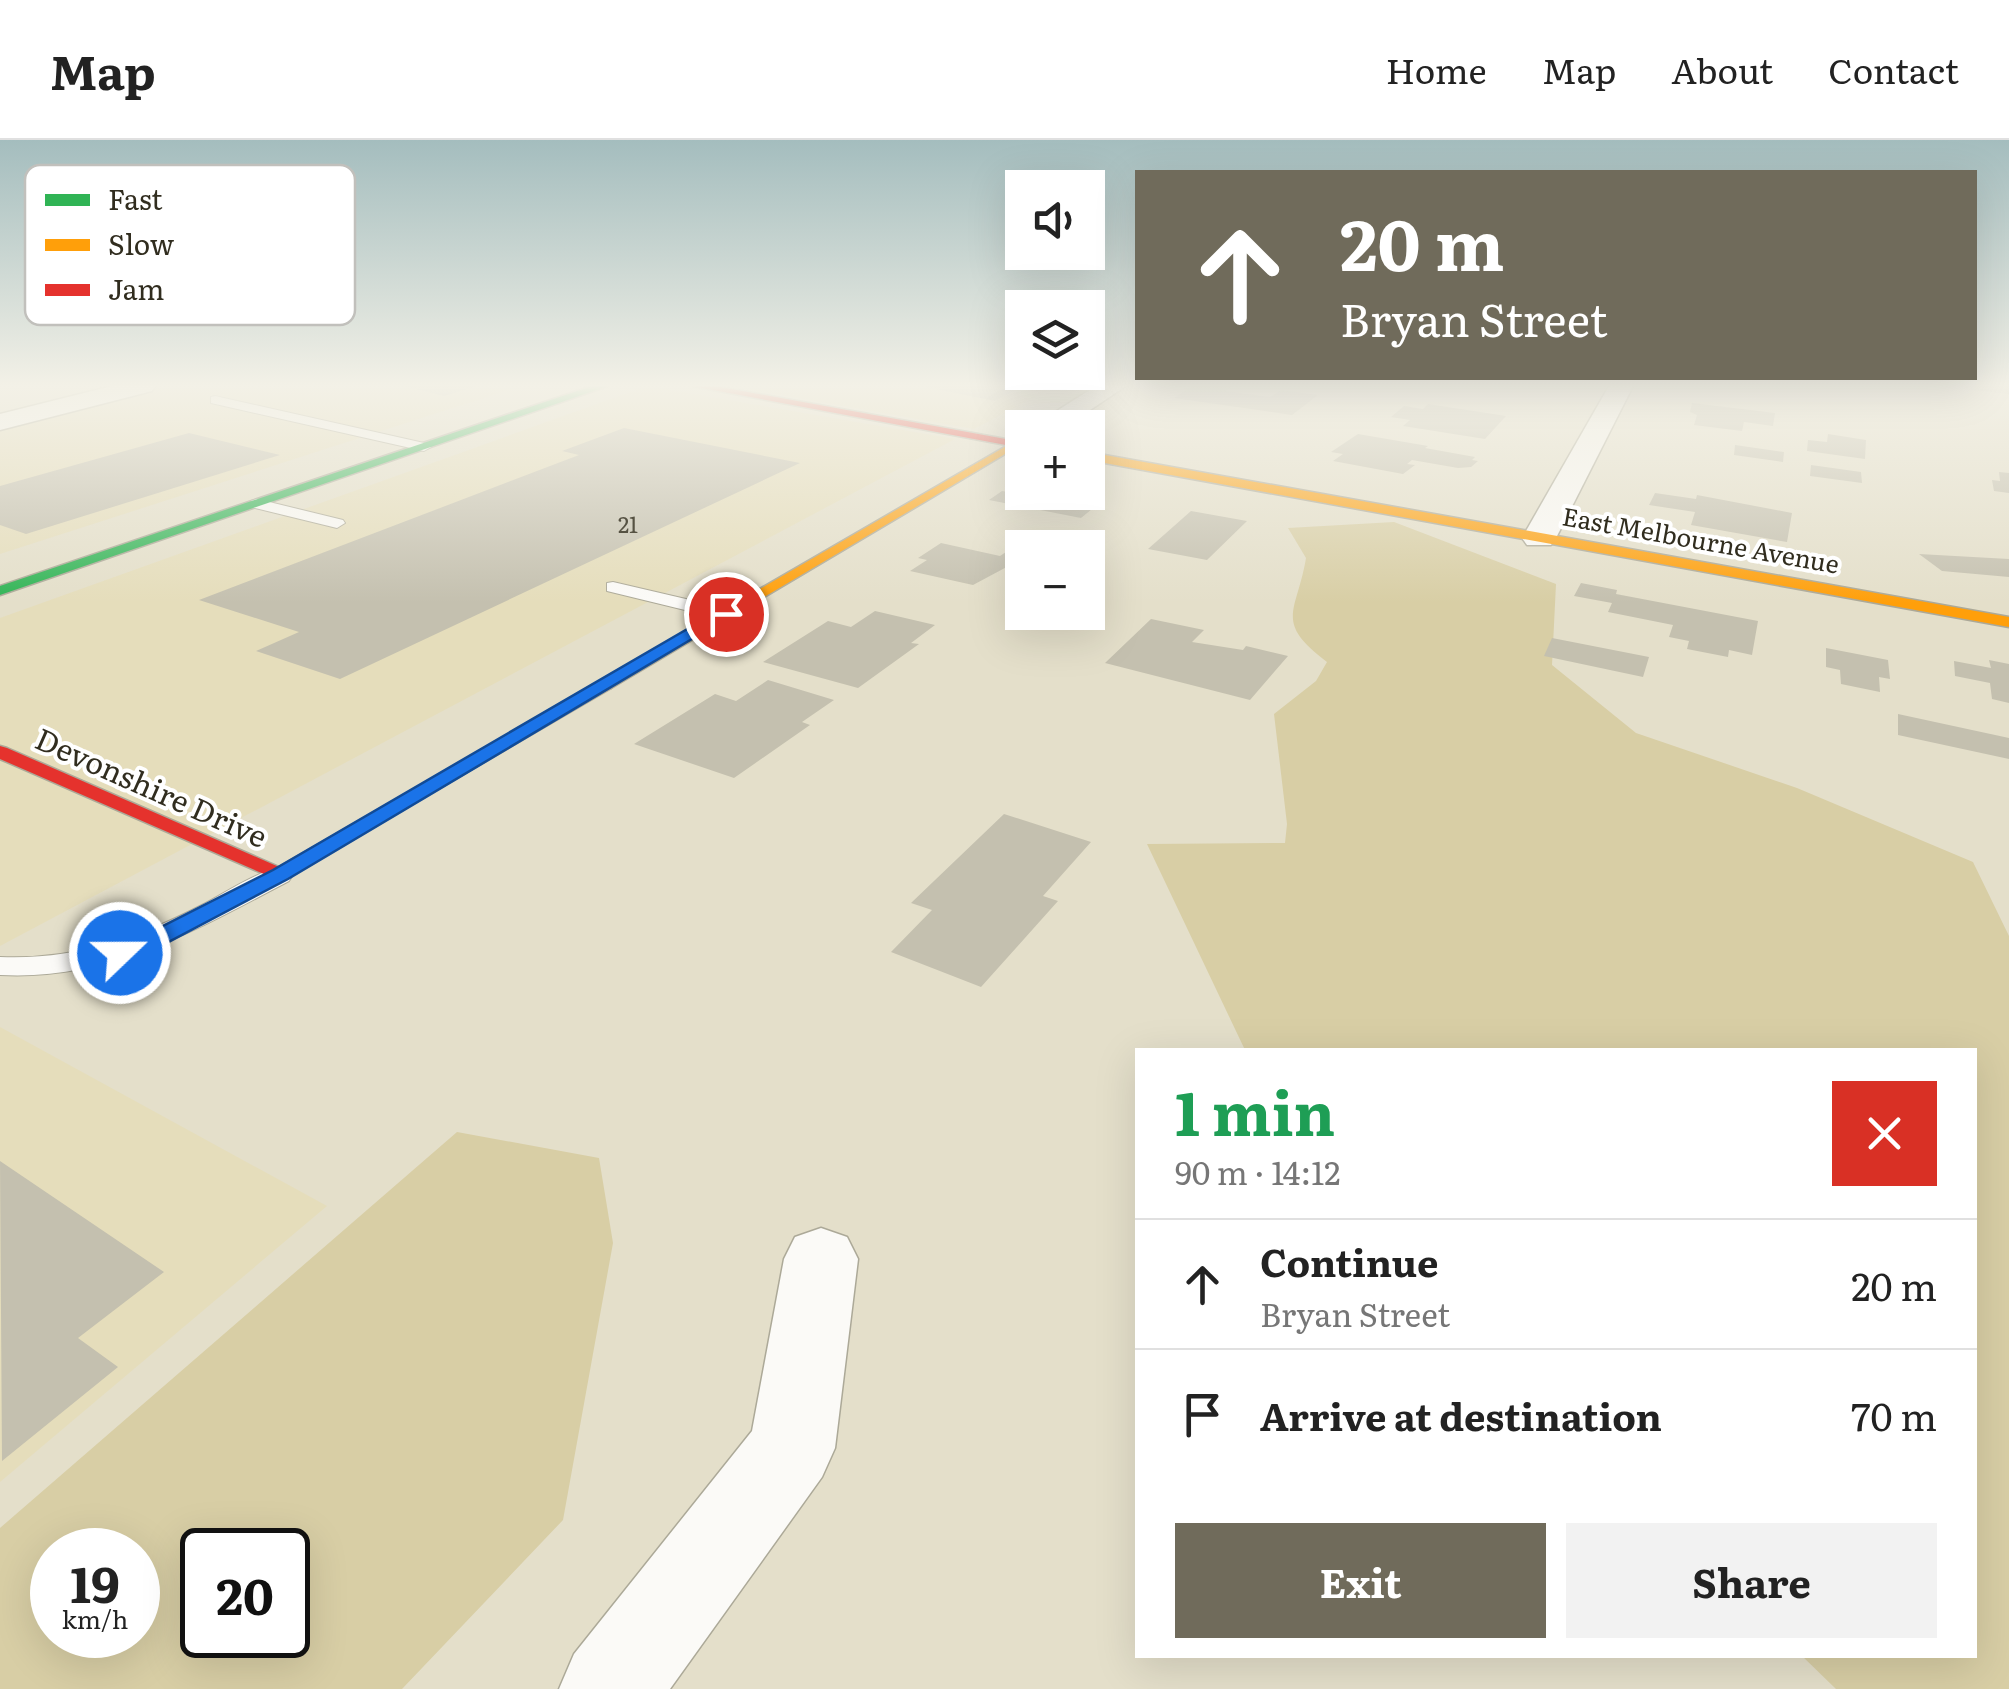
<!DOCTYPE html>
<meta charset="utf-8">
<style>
:root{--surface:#fff;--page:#f2f2f2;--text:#222;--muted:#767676;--line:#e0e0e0;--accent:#706b5b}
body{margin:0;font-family:Literata,serif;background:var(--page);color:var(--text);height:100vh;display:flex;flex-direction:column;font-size:38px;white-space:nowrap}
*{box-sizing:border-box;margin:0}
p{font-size:32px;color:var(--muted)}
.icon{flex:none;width:55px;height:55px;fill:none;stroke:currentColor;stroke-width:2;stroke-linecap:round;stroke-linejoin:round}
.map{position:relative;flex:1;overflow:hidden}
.side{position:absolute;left:1135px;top:908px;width:842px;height:610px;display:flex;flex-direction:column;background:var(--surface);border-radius:0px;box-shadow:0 10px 40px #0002}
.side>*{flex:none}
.hud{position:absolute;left:1135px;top:30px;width:842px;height:210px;border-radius:0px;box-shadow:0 10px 40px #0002;background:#706b5b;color:#fff;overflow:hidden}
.buttons{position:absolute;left:1005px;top:30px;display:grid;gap:20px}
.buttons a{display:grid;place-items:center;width:100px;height:100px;border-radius:0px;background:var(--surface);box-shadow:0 10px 40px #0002;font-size:50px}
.speed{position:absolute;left:30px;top:1388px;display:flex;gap:20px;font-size:50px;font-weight:700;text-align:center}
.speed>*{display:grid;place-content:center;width:130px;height:130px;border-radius:50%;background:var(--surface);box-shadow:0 10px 40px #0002;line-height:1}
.speed small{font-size:25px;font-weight:400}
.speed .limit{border:5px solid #111;border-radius:15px;background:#fff;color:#111}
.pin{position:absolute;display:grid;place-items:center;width:85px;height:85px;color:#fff;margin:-42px;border:5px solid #fff;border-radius:50%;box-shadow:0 2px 10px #0007}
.me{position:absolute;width:110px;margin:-55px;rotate:68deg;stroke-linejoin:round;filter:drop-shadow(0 0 8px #0008)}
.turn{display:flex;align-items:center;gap:35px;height:210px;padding:0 40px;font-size:45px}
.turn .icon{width:130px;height:130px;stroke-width:2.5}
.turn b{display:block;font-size:70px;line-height:85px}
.round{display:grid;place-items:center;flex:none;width:105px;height:105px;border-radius:0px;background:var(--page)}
.headline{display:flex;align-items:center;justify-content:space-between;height:170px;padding:0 40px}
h1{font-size:60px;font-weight:700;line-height:75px;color:#1e9e55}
.action{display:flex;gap:20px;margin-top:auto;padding:20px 40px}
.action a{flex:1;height:115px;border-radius:0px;background:var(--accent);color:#fff;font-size:40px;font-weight:700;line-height:115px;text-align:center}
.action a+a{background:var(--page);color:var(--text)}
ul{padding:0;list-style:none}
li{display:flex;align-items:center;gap:30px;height:130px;padding:0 40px;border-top:2px solid var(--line)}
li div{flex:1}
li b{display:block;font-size:38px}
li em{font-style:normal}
header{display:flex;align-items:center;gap:60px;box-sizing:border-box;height:140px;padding:0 50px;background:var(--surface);border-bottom:2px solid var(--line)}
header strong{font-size:48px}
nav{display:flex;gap:55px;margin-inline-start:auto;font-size:35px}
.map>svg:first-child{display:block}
</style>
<header>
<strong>Map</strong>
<nav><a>Home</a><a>Map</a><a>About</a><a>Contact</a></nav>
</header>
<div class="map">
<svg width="2009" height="1549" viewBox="0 0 2009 1549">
<rect width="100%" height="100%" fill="#e4dfca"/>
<g fill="#e5ddbb">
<path d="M 128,246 L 521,246 L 0,414 L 0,278 Z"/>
<path d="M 647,246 L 955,299 L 0,806 L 0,478 Z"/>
<path d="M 731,246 L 1055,246 L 974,289 Z"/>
<path d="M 0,887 L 327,1066 L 0,1342 Z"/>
</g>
<g fill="#d8cea5" fill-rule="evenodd">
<path d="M 1394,382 L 1556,444 L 1552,525 L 1636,593 L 1797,648 L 1973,722 L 2009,796 L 2009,1549 L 1836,1549 L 1801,1515 L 1975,1515 L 1975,910 L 1245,910 L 1147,704 L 1285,703 L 1287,684 L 1274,574 L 1316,541 L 1327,522 C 1273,481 1297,473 1306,418 L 1288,388 Z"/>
<path d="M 457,992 L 599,1018 L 613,1103 L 563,1380 L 402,1549 L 0,1549 L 0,1388 ZM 52,1410 L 138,1410 L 138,1495 L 52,1495 ZM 202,1410 L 288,1410 L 288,1495 L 202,1495 Z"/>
</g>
<g fill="#c4c0af">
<path d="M 404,246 L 474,246 L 474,247 L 444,256 Z"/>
<path d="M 921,246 L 1024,246 L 995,261 Z"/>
<path d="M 1192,246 L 1232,246 L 1225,251 L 1270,257 L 1281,250 L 1318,255 L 1292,275 L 1174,258 Z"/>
<path d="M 1965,246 L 2009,246 L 2009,254 L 1965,249 Z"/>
<path d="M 1692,263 L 1775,273 L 1773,286 L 1744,282 L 1742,291 L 1694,285 L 1697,275 L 1690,272 Z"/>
<path d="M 1428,264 L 1506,276 L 1485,299 L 1403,286 L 1410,280 L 1391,277 L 1404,266 L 1423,269 Z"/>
<path d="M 624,288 L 800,323 L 340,539 L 256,511 L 299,492 L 199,460 L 579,315 L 562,311 Z"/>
<path d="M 189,293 L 280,315 L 26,394 L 0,385 L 0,346 Z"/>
<path d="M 1358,294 L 1428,306 L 1425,308 L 1475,317 L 1472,320 L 1478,321 L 1471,327 L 1458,328 L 1412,320 L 1407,324 L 1415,325 L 1403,334 L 1333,321 L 1343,314 L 1331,312 Z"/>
<path d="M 1828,294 L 1866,300 L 1865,319 L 1807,311 L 1808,300 L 1827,302 Z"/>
<path d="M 1735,305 L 1784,312 L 1783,322 L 1734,315 Z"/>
<path d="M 1811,325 L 1861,332 L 1862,343 L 1810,336 Z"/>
<path d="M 1999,332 L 2009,333 L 2009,353 L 1994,351 L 1992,340 L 2000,341 Z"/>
<path d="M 1022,347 L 1022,352 L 1086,352 L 1074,361 L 1097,365 L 1081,378 L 989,360 L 1002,351 L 1014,353 Z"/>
<path d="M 1655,353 L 1696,359 L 1697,355 L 1792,373 L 1787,402 L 1691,385 L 1695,372 L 1649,365 Z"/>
<path d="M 1191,371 L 1247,381 L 1207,420 L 1148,409 Z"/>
<path d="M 941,403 L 1000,416 L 1012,408 L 1022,410 L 1022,423 L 1016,422 L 973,445 L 910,431 L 927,420 L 918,418 Z"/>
<path d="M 1919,414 L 2009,419 L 2009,437 L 1942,431 Z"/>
<path d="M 1581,443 L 1617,450 L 1616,454 L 1758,481 L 1752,515 L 1729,510 L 1728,517 L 1687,509 L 1689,501 L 1669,497 L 1673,485 L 1608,472 L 1612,463 L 1574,456 Z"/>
<path d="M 875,471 L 935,485 L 911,503 L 919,504 L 858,548 L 763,522 L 828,481 L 851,487 Z"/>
<path d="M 1151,479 L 1204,490 L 1192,502 L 1243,510 L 1246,506 L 1288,516 L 1250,560 L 1105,523 Z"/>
<path d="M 1552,498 L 1649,517 L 1643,537 L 1544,516 Z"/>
<path d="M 1826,508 L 1888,520 L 1890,539 L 1879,537 L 1880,552 L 1841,544 L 1840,530 L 1826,527 Z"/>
<path d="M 1989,520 L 2009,524 L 2009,563 L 1992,559 L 1990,543 L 1955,536 L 1954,521 L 1991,528 Z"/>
<path d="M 768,540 L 834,560 L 802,582 L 810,585 L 734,638 L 634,604 L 715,554 L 736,561 Z"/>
<path d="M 1898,574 L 2009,598 L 2009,619 L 1898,595 Z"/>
<path d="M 1004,674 L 1091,702 L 1043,756 L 1058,761 L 981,847 L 891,812 L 932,770 L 911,763 Z"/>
<path d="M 0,1021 L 164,1132 L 78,1198 L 118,1227 L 2,1321 Z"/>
</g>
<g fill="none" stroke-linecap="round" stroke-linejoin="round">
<g stroke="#aca998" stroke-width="2">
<g id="lane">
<path d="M 215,256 L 424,303 L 431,307 L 424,311 L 211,263 L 211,257 Z"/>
<path d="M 257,359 L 343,380 L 345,383 L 337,388 L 251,367 L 251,361 Z"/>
<path d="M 613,442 L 733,470 L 735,474 L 726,480 L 607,451 L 607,443 Z"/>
<path d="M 280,727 L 289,729 L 293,735 L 289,741 C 196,790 109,841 0,835 L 0,817 C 75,820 136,799 202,765 C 227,752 253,734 280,727 Z"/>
</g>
</g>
<g stroke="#aca998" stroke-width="3">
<g id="street">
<path d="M 112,246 L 155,246 L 152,251 L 0,290 L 0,274 Z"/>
<path d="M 1096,246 L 1126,246 L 1063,288 L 1030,288 Z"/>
<path d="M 1609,246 L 1633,246 L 1556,398 L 1551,405 L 1527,405 L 1522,398 Z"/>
<path d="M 821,1088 L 847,1097 L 858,1119 L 835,1308 L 822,1337 L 670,1549 L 559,1549 L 574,1514 L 752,1291 L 784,1119 L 795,1097 Z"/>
</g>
</g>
<g stroke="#aca998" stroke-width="3">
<path id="fast" d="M 592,246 L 608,246 L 0,455 L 0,446 Z"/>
</g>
<g stroke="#aca998" stroke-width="3">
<g id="slow">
<path d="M 1022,297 L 1022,304 L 611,548 L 605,549 L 596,544 Z"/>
<path d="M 1088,312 L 2009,477 L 2009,487 L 1088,320 Z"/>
</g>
</g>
<g stroke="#aca998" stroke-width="3">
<g id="jam">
<path d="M 692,246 L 715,246 L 1022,302 L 1022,308 Z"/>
<path d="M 605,539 L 614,544 L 611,548 L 280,741 L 0,619 L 0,606 L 7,608 L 279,727 Z"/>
</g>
</g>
<use href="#lane" fill="#fbfaf7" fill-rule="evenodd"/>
<use href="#street" fill="#fbfaf7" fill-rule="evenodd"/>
<use href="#fast" fill="#30b455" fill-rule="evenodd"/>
<use href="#slow" fill="#ff9f0a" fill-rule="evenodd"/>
<use href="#jam" fill="#e5322d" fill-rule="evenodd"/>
</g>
<linearGradient id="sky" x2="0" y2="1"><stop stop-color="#a4bdbe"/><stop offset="0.53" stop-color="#f3f1e7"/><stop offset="1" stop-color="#f3f1e7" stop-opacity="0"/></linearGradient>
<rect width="2009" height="463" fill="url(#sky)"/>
<path fill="#1a73e8" stroke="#114b97" stroke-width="2.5" d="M 720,470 L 734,474 L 288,739 L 157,808 L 120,821 L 108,813 L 111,808 L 141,797 L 273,730 Z"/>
<g text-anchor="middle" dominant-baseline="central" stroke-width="8" stroke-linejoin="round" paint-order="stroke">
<g font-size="22" fill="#565243">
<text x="628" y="383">21</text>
</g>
<g font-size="25" fill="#312d1f" stroke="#fff">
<text transform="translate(1701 399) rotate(10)">East Melbourne Avenue</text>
</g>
<g font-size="30" fill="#312d1f" stroke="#fff">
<text transform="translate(152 646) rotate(24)">Devonshire Drive</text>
</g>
</g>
<rect x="25" y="25" width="330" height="160" rx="15" fill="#fff" stroke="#c1c0bc" stroke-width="2.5"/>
<rect x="45" y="54" width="45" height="12" fill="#30b455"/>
<rect x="45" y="99" width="45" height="12" fill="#ff9f0a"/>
<rect x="45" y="144" width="45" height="12" fill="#e5322d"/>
<g font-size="28" fill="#312d1f">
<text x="108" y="70">Fast</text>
<text x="108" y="115">Slow</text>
<text x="108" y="160">Jam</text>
</g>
</svg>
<div class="buttons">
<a><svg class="icon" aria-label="sound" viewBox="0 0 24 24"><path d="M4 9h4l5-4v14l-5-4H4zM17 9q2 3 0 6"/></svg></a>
<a><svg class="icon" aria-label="layers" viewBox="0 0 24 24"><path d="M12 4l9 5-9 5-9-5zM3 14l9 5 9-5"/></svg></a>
<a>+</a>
<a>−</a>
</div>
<div class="speed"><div>19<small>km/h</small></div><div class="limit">20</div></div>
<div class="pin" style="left:726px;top:474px;background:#d93025"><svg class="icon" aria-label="arrive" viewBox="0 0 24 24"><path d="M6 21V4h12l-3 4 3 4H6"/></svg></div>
<svg class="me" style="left:120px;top:813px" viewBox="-20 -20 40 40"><circle r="17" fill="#1a73e8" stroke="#fff" stroke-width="3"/><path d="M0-11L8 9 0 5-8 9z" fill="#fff"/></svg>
<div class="hud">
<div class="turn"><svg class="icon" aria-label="ahead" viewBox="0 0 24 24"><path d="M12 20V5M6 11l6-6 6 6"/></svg><div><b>20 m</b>Bryan Street</div></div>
</div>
<section class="side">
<div class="headline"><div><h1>1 min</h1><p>90 m · 14:12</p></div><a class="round" style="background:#d93025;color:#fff"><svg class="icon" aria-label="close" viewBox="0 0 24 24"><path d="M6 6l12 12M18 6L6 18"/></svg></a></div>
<ul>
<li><svg class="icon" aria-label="ahead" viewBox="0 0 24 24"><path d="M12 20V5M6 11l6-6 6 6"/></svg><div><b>Continue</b><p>Bryan Street</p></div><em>20 m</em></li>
<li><svg class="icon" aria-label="arrive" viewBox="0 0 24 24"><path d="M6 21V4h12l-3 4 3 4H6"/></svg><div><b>Arrive at destination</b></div><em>70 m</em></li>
</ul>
<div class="action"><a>Exit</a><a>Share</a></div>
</section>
</div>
